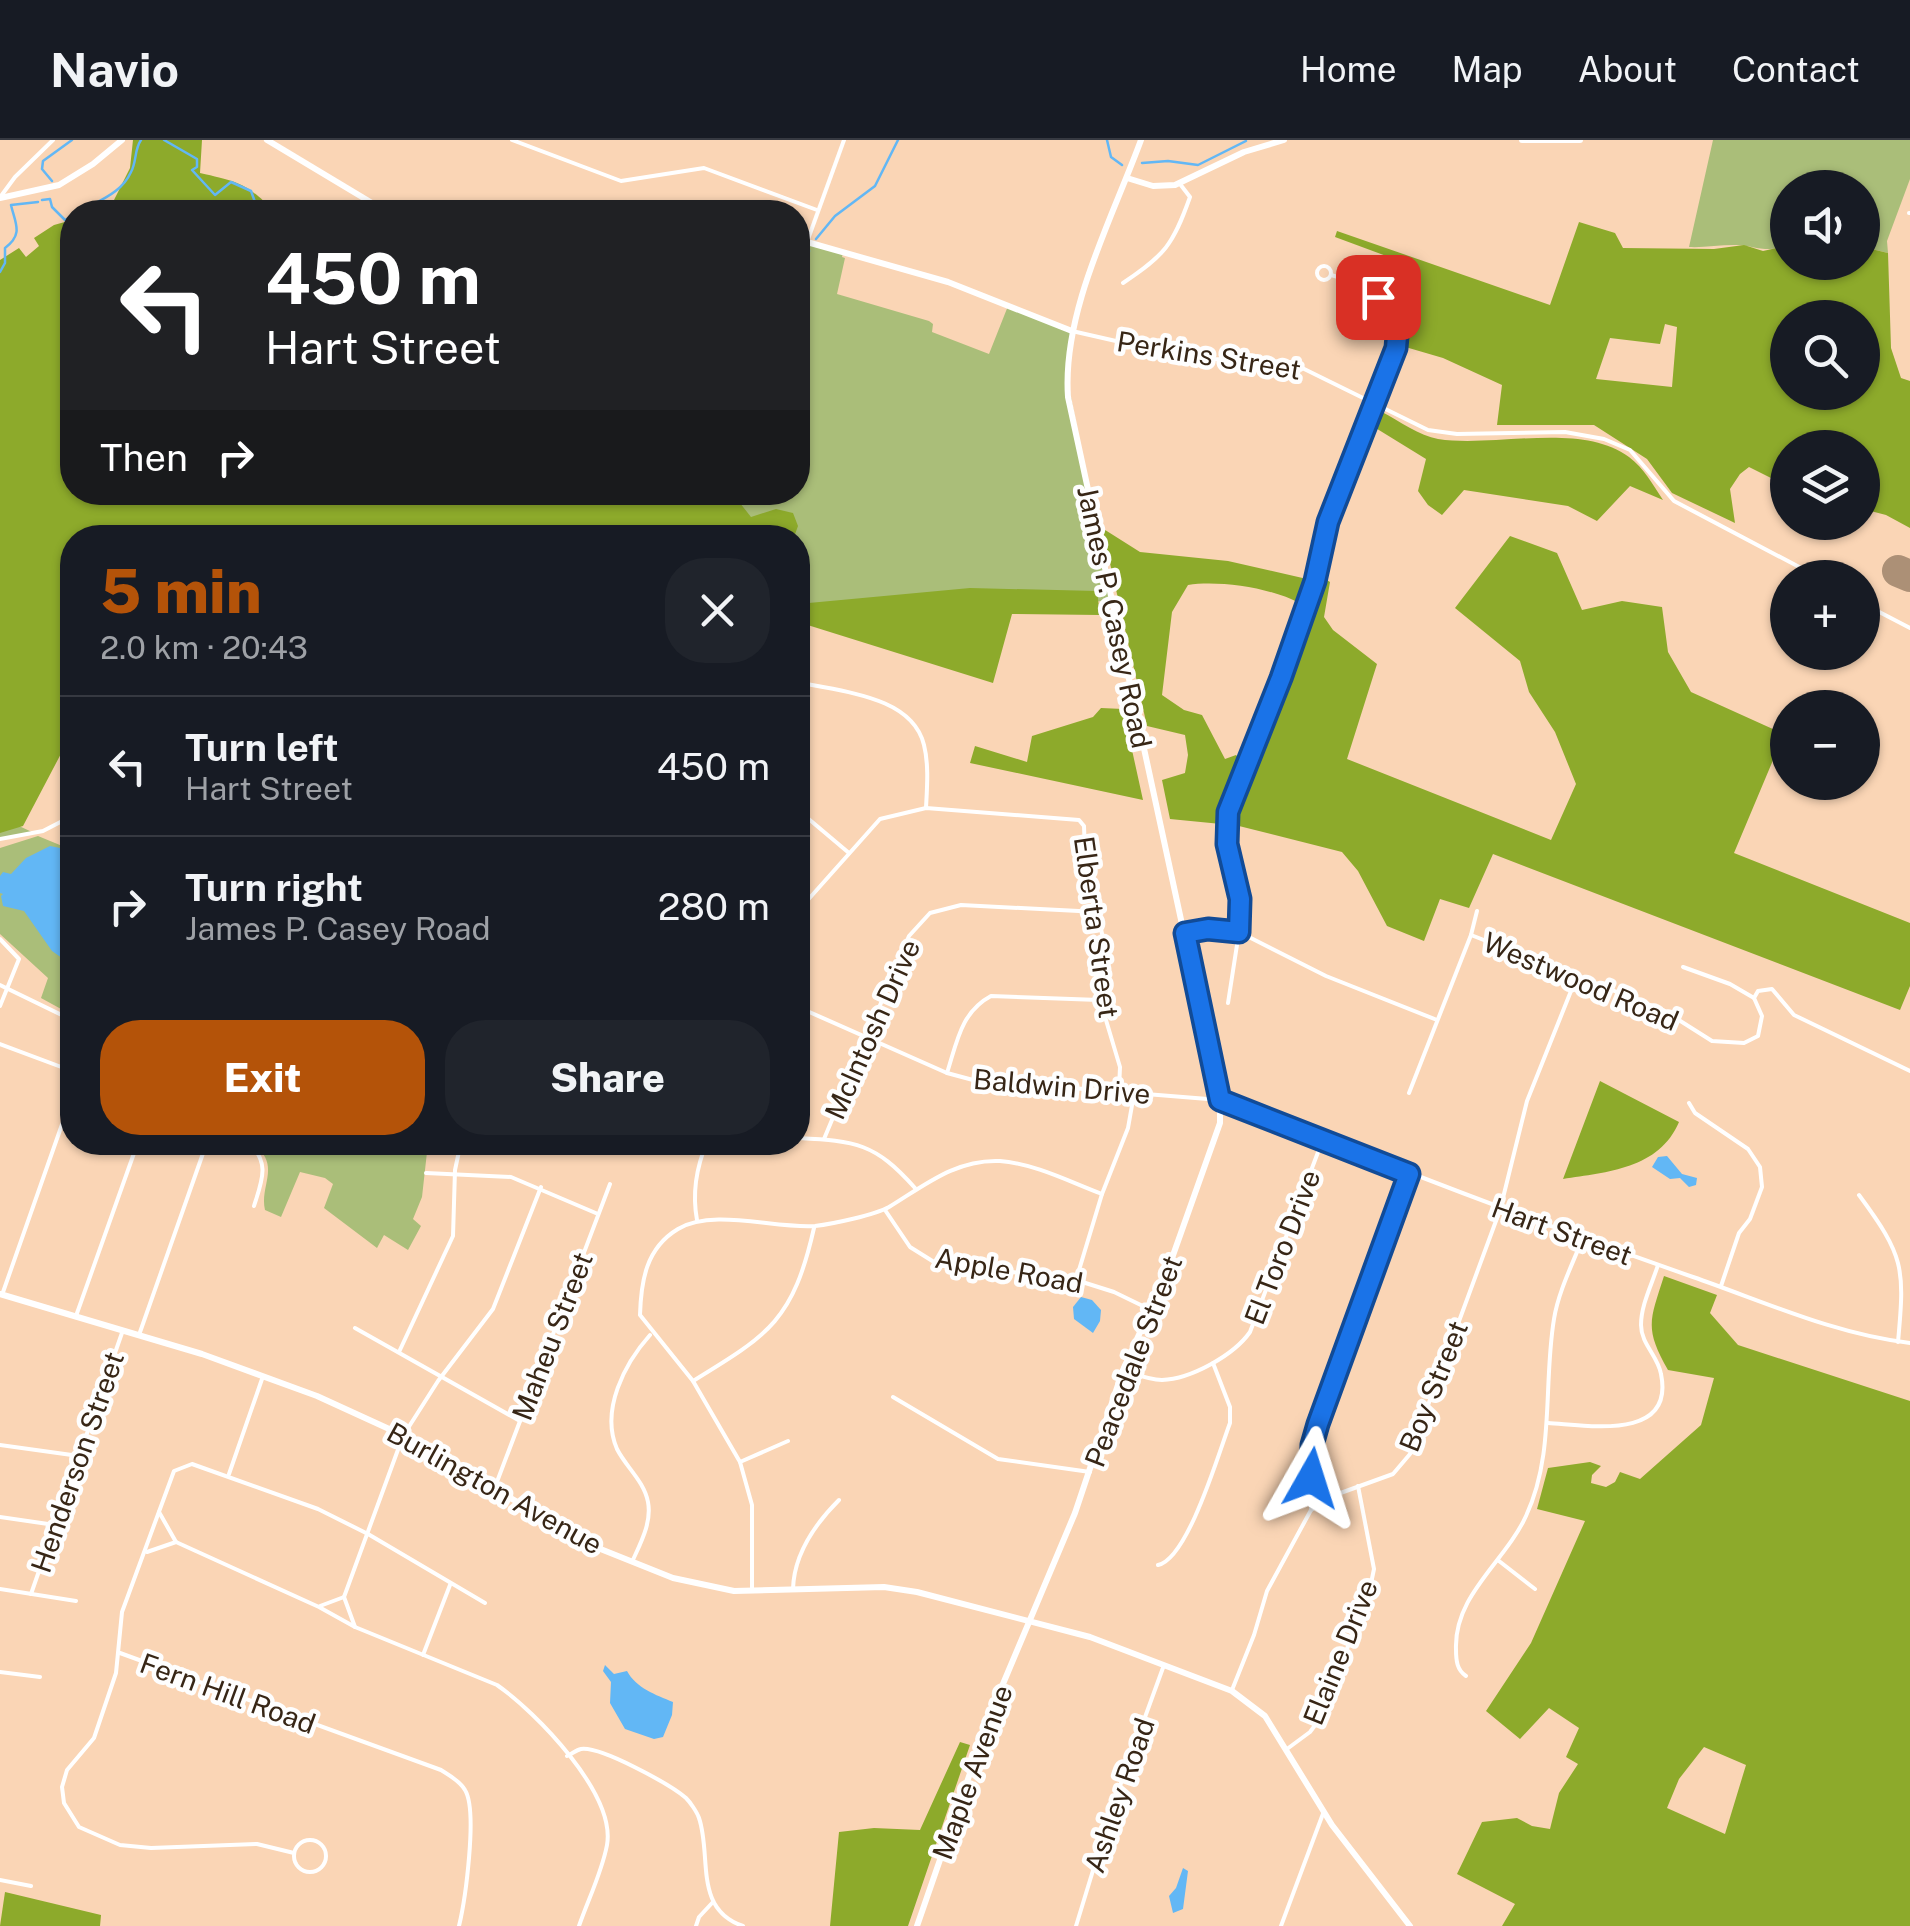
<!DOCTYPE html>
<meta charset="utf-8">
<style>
:root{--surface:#171b24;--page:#20242c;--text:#f1f3f6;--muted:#9ea1a6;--line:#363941;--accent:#b45309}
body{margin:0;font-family:"Public Sans",sans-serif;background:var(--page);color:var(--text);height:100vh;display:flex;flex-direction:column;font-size:38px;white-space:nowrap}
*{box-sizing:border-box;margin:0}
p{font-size:32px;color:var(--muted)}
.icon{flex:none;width:55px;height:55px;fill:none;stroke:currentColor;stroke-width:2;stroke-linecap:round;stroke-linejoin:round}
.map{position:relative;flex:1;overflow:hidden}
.drawer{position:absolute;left:60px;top:385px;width:750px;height:630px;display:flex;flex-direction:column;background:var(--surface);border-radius:40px;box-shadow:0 2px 8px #0004}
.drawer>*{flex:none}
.banner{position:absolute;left:60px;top:60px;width:750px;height:305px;border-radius:40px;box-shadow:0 2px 8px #0004;background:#202124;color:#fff;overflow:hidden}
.buttons{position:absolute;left:1770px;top:30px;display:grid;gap:20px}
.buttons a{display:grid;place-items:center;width:110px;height:110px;border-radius:50%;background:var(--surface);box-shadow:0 2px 8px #0004;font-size:50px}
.pin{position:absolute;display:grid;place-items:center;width:85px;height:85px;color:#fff;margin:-42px;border-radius:20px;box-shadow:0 5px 15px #0006}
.me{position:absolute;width:110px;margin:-55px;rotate:6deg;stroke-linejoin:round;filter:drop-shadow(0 0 8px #0008)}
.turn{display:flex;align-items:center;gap:35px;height:210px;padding:0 40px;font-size:45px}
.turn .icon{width:130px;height:130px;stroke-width:2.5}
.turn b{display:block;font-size:70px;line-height:85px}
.then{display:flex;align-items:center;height:95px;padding:0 40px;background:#0003;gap:20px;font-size:38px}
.round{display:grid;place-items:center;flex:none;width:105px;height:105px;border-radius:40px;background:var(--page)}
.headline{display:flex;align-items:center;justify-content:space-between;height:170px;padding:0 40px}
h1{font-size:60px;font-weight:800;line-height:75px;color:var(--accent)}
.action{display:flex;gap:20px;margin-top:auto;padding:20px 40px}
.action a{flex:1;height:115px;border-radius:40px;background:var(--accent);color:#fff;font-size:40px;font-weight:800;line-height:115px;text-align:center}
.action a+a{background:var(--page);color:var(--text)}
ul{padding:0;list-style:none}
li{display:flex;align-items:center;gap:30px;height:140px;padding:0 40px;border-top:2px solid var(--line)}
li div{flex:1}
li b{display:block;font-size:38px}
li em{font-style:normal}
header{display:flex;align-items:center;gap:60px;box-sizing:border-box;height:140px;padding:0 50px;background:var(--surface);border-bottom:2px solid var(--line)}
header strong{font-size:48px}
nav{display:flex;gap:55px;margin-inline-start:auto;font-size:35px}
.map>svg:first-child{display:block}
</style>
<header>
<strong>Navio</strong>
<nav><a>Home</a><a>Map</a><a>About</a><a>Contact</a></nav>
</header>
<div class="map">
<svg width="1910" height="1786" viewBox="0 0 1910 1786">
<rect width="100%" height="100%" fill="#fad5b5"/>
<g fill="#aabe79">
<path d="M 1713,0 L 1910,0 L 1910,39 L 1887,101 L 1888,113 L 1863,107 L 1862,48 L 1788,48 L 1786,106 C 1766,111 1764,109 1746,106 C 1730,103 1707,108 1689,107 Z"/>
<path d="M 807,102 L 843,113 L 842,117 L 845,118 L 837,154 L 929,181 L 933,184 L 932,192 L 989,214 L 1008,166 L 1072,191 L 1067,237 L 1111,461 L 798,467 L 798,398 L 72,398 L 19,686 L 32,692 L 0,700 L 0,228 L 72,352 L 798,352 L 798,110 Z"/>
<path d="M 38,696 L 72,710 L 72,875 L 41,858 L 48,838 L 0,794 L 0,708 Z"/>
<path d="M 251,1003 L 428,1003 L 422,1057 L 413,1079 L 421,1086 L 408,1110 L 384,1095 L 377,1108 L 324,1068 L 333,1044 L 325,1038 L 300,1032 L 281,1077 L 265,1070 C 259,1045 283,1024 251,1003 Z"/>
</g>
<g fill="#8daa2b" fill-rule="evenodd">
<path d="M 133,0 L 202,0 L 200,33 C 240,42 246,43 275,72 L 96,72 L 110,68 L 130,28 Z"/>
<path d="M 72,80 L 72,352 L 739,353 L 736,358 L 751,377 L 776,369 L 793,373 L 798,386 L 794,397 L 72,398 L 72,609 L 64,608 L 23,686 L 0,693 L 0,120 L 19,108 L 26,117 L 39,106 L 34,98 L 54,85 Z"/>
<path d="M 1579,82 L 1615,93 L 1623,108 L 1714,109 L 1744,105 L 1763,111 L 1785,106 L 1787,101 L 1788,122 L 1862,122 L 1863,107 L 1888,113 L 1891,208 L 1901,238 L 1910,241 L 1910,388 L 1886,375 L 1863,369 L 1862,308 L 1788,308 L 1787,346 L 1749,327 L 1740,334 L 1730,349 L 1735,383 L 1672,353 L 1647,319 L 1594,285 L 1497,285 L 1502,245 L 1443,218 L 1402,206 L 1421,150 L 1389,117 L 1335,97 L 1337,91 L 1550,165 ZM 1788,178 L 1862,178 L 1862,252 L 1788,252 ZM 1665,184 L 1677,187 L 1672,247 L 1596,239 L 1610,198 L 1660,204 Z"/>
<path d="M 799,116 L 809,122 C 809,138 807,149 798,163 Z"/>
<path d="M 1382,272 C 1399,281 1420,296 1438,299 C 1495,308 1581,281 1629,317 C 1644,328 1653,345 1663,360 L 1630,346 L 1597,381 L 1568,366 L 1464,350 L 1442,375 L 1428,365 L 1418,351 L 1426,319 L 1374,287 Z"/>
<path d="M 1102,388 L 1140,412 L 1228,421 L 1307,439 L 1299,463 C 1272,448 1219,440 1188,445 L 1172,472 L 1162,555 L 1184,570 L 1202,575 L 1225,619 L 1236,615 L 1243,623 L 1221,669 L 1221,684 L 1170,679 L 1162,640 L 1185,633 L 1188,615 L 1185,595 L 1147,586 Z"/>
<path d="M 1510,396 L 1557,413 L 1582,470 L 1622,461 L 1662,467 L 1668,512 L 1691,552 L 1784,594 L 1734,713 L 1910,783 L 1910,846 L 1900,870 L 1493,714 L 1469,768 L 1440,759 L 1424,801 L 1387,786 L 1358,731 L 1342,712 L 1235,685 L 1234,669 L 1290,534 L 1322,437 L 1330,442 L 1324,477 L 1333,490 L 1377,524 L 1347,619 L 1551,700 L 1576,644 L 1555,592 L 1529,552 L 1520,521 L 1455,468 Z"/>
<path d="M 970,448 L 1097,451 L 1100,475 L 1012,474 L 993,543 L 798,482 L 798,464 Z"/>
<path d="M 1101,568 L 1123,569 L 1143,660 L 970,623 L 975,606 L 1027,622 L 1032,596 L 1093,577 Z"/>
<path d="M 1600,941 L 1679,982 C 1659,1029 1607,1032 1563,1039 Z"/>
<path d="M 1664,1136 L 1717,1155 L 1710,1173 L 1738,1205 L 1910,1261 L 1910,1786 L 1502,1786 L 1515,1764 L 1457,1734 L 1482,1682 L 1517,1678 L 1532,1686 L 1550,1689 L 1559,1653 L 1578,1624 L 1566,1617 L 1579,1588 L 1549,1568 L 1520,1599 L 1486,1571 L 1531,1503 L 1585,1381 L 1537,1369 L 1548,1328 L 1590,1322 L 1601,1326 L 1592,1335 L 1591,1343 L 1606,1347 L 1615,1342 L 1620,1332 L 1640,1339 L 1701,1285 L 1714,1238 L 1668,1230 C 1644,1188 1650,1180 1664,1136 ZM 1704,1607 L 1746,1625 L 1725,1694 L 1667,1668 L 1679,1639 Z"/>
<path d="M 960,1602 L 970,1605 L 908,1786 L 830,1786 L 839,1692 L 874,1688 L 920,1690 Z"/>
<path d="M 5,1752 L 101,1775 L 100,1786 L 0,1786 Z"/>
</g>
<g fill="#62b7f5">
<path d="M 50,706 L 60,708 L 72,722 L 72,825 L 52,811 L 24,771 L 3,766 L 1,756 L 3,754 L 0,753 L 0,736 L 3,732 L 11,734 L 26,718 Z"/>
<path d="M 1667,1016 L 1682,1034 L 1697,1038 L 1696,1045 L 1689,1047 L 1680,1038 L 1670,1039 L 1652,1027 L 1658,1017 Z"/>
<path d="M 1081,1157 L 1092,1160 L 1101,1170 L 1100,1181 L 1093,1193 L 1074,1179 L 1073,1167 Z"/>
<path d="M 605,1525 L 614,1534 L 627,1531 C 636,1548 656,1555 673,1562 L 672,1575 L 663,1597 L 654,1599 L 625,1589 L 610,1563 L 611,1542 L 603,1531 Z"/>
<path d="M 1183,1728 L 1188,1731 L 1183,1769 L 1173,1773 L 1169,1756 L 1176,1748 Z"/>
</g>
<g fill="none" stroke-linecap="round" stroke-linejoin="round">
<g stroke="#62b7f5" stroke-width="2.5">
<path d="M 164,0 L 197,19 L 197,27 L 192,30 L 215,55 L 231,42 L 251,51 L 255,62 L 266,72"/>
<path d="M 1107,0 L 1111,17 L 1122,25"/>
<path d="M 1142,23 L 1168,21 L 1198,25 L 1246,1"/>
<path d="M 52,41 L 42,29 L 43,21 L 72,0"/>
<path d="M 42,60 L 50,59 L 52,67 L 65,80 L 72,77"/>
<path d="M 80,72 C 99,60 121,54 131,32 C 137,21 134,10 141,0"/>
<path d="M 816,99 L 835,76 L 875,46 L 898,0"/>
<path d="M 798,122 L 809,111"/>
<path d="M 0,132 L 5,123 L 5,108 C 24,94 15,83 11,65 L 38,62"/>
</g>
<path stroke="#ac9076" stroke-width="32" d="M 1898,431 L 1910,436"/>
<g stroke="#fff" stroke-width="4">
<path d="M 512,0 L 621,41 L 704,28 L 817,70"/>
<path d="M 1,56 L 15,37 L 53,0"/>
<path d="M 1909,73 L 1910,73"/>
<path d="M 807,102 L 844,0"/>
<circle cx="1324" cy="133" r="7"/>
<path d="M 1123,143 C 1165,115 1173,105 1190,57 L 1180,44"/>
<path d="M 1072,191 L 1151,209 L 1214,219 L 1290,222 L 1428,290 L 1457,294 L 1565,292 L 1604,299 L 1630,310 L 1674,361 L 1820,438"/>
<path d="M 1862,463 L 1910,488"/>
<path d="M 798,542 C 839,552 912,555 924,605 C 929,625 927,648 926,668"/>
<path d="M 798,670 L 849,713"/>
<path d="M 0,699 L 43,691 L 72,676"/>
<path d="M 798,771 L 880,679 L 926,668 L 1079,680 L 1084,686 L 1085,713 L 1105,808 L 1100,860 L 1120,927 L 1119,949"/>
<path d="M 1185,793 L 1208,789 L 1239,792 L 1326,836 L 1437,880"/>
<path d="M 1471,795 L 1663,870 L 1712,901 L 1744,903 L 1758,896 L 1762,876 L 1754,858 L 1758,851 L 1772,849 L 1794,875 L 1910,931"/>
<path d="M 0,799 L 19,819 L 0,866"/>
<path d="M 1683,827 L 1730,844 L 1754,858"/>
<path d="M 0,845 L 72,880"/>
<path d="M 1228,863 L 1239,792 L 1240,759 L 1227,704 L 1228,672 L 1281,538 L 1315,441 L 1329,382 L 1396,208 C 1397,201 1399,190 1397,183 C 1388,157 1355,141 1331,135"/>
<path d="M 798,867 L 947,933 L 973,940 L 1220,960 L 1237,964 C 1388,1026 1539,1083 1693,1137 C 1765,1162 1834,1194 1910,1203"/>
<path d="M 0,904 L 72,931"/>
<path d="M 947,933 C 957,902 961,872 991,856 L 1099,860"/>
<path d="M 1409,953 L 1471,795 L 1477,771"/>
<path d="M 1689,963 L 1695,973 L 1748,1009 L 1760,1027 L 1762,1047 L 1750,1079 L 1739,1093 L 1721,1146"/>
<path d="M 798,998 C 856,1001 875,1003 915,1048"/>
<path d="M 824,999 L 909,796 L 930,773 L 961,765 L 1098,772"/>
<path d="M 247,1002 C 271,1021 262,1041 254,1066"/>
<path d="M 426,1033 L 511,1037 L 598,1074"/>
<path d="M 1859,1055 C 1904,1116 1905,1127 1898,1202"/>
<path d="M 885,1070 L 910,1107 L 934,1122 L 1076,1140 L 1114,1152 L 1149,1169"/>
<path d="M 697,1080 C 692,1053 696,1028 707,1002"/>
<path d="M 1076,1140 L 1102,1054 L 1128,988 L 1134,954"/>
<path d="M 2,1155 L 72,956"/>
<path d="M 76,1176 L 138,1002"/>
<path d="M 355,1188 L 520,1281"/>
<path d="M 139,1195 L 207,1002"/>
<path d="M 399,1212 L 453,1096 L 455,1030 L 461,1002"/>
<path d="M 1123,1230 C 1135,1234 1149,1240 1162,1240 C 1191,1239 1234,1215 1250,1192 L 1323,999"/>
<path d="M 693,1241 C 770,1194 793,1180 814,1088"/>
<path d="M 893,1257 L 998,1319 L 1090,1332"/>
<path d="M 1548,1283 C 1586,1285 1675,1302 1661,1234 C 1658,1216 1641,1204 1641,1185 C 1641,1165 1652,1144 1658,1125"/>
<path d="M 0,1305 L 79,1316"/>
<path d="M 740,1322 L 788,1301"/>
<path d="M 229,1334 L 262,1239"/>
<path d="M 495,1347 L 610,1044"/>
<path d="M 1311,1370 L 1335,1355 L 1393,1334 L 1410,1314 L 1500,1070 L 1527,961 L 1577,836"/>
<path d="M 159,1372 L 176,1402"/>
<path d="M 0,1377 L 55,1385"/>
<path d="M 147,1412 L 176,1402 L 319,1467 L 355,1487 L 497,1545 C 536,1572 616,1654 607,1705 C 602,1732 588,1760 579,1786"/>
<path d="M 1499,1421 L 1535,1449"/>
<path d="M 632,1422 C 640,1404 652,1383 648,1362 C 644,1341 626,1327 617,1309 C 600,1270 625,1223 650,1195"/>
<path d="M 1158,1425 C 1188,1419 1219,1312 1230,1283 L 1230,1267 L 1213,1223"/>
<path d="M 0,1449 L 76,1461"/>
<path d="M 793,1449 C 794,1414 815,1384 839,1360"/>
<path d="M 752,1451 L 752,1365 L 740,1322 L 693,1241 L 640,1175 C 641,1141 646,1108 678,1089 C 713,1068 775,1089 815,1086 C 832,1084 875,1075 889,1067 C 925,1045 956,1019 1000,1021 C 1036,1024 1070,1042 1102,1054"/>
<path d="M 31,1454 L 123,1190"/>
<path d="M 320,1466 L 344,1457"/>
<path d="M 355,1487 L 344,1457 L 403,1296 L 438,1241 L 493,1169 L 541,1047"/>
<path d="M 120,1513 L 441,1630 C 449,1635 460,1641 465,1650 C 478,1671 465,1761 459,1786"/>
<path d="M 423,1515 L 450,1445"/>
<path d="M 0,1532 L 40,1537"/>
<path d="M 1466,1536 C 1457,1530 1456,1521 1456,1509 C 1454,1455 1505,1422 1526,1376 C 1555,1314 1543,1245 1554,1179 C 1558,1153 1572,1125 1582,1100"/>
<path d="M 1232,1550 L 1254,1495 L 1267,1451 L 1311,1370 L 1312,1305 L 1317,1284 L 1409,1034"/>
<path d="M 1287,1609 L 1310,1592 L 1319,1580 L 1369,1453 L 1374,1429 L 1358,1346"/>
<path d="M 567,1616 C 572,1614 576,1610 581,1609 C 601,1606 671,1645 686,1658 C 690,1662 697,1672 699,1678 C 712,1716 693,1769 743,1786"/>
<circle cx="310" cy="1716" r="16"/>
<path d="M 294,1713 L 257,1704 L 151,1708 L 120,1705 L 79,1687 L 64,1663 L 62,1647 L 67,1630 L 94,1598 L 116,1533 L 122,1472 L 174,1331 L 192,1324 L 318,1369 L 368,1394 L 485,1463"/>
<path d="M 0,1740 L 31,1746"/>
<path d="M 696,1786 L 699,1777 L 713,1762"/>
<path d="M 1076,1786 L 1113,1665 L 1164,1525"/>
<path d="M 1281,1786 L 1324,1671"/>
</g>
<g stroke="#fff" stroke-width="6">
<path d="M 267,0 L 387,72"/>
<path d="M 1522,0 L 1580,0"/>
<path d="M 1127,38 L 1153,46 L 1175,45 L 1244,12 L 1284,0"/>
<path d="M 0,58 L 59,45 L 93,24 L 122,0"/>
<path d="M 798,110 L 807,102 L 948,142 L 1072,191"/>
<path d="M 0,1154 L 202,1214 L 317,1256 L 411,1299 L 588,1404 L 673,1438 L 734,1451 L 884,1447 L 917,1452 L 1090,1497 L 1232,1551 L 1265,1576 L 1332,1685 L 1410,1786"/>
<path d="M 917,1786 L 992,1570 L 1075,1373 L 1123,1230 L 1166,1135 L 1220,983 L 1220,960 L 1068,257 C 1062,172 1112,79 1141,0"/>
</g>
</g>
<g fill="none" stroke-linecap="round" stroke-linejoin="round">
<g stroke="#114b97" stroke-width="25">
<path id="route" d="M 1311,1338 L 1312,1305 L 1318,1284 L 1409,1034 L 1220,960 L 1185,793 L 1208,789 L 1239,792 L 1240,759 L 1227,704 L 1228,672 L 1281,538 L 1315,441 L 1328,382 L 1396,208 L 1398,184 L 1378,157"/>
</g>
<use href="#route" stroke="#1a73e8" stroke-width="18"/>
</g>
<g text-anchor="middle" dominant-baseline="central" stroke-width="9" stroke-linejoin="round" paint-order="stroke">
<g font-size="28" fill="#372616" stroke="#fefefe">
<text transform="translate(1209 215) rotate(9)">Perkins Street</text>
<text transform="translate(1115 477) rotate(78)">James P. Casey Road</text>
<text transform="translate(1097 787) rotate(82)">Elberta Street</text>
<text transform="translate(1581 841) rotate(23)">Westwood Road</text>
<text transform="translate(872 889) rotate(-66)">McIntosh Drive</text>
<text transform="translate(1062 946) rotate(5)">Baldwin Drive</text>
<text transform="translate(1562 1091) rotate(20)">Hart Street</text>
<text transform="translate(1282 1107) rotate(-69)">El Toro Drive</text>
<text transform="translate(1009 1130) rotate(10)">Apple Road</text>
<text transform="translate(552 1196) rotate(-69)">Maheu Street</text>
<text transform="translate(1133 1221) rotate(-69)">Peacedale Street</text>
<text transform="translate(1433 1246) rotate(-68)">Boy Street</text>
<text transform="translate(77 1322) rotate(-71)">Henderson Street</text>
<text transform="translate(495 1348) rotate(29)">Burlington Avenue</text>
<text transform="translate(1340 1512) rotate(-68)">Elaine Drive</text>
<text transform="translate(228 1553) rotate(20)">Fern Hill Road</text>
<text transform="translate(972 1632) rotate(-70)">Maple Avenue</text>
<text transform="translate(1119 1655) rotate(-71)">Ashley Road</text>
</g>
</g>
</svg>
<div class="buttons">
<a><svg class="icon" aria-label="sound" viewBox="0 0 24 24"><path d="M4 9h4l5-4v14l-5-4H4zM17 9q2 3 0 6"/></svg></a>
<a><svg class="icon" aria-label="search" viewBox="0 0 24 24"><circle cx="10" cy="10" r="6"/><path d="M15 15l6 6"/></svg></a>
<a><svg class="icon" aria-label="layers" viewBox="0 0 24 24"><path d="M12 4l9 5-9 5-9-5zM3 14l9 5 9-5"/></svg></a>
<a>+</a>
<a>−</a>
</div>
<div class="pin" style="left:1378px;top:157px;background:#d93025"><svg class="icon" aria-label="arrive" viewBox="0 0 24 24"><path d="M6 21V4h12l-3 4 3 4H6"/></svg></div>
<svg class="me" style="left:1311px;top:1338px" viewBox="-20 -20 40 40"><path d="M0-17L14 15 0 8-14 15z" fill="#1a73e8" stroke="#fff" stroke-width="4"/></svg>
<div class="banner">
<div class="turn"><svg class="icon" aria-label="left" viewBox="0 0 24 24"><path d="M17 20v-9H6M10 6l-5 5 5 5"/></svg><div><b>450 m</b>Hart Street</div></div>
<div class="then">Then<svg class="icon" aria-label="right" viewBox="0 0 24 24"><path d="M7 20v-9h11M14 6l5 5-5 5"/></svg></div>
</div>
<section class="drawer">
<div class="headline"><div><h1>5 min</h1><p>2.0 km · 20:43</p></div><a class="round"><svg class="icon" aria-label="close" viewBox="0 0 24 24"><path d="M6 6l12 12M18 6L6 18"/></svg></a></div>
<ul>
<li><svg class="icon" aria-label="left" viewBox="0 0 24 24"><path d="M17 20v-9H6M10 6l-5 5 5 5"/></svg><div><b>Turn left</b><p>Hart Street</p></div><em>450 m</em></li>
<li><svg class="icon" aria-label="right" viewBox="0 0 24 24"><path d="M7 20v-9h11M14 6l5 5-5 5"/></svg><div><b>Turn right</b><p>James P. Casey Road</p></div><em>280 m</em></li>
</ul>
<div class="action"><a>Exit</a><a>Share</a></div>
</section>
</div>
